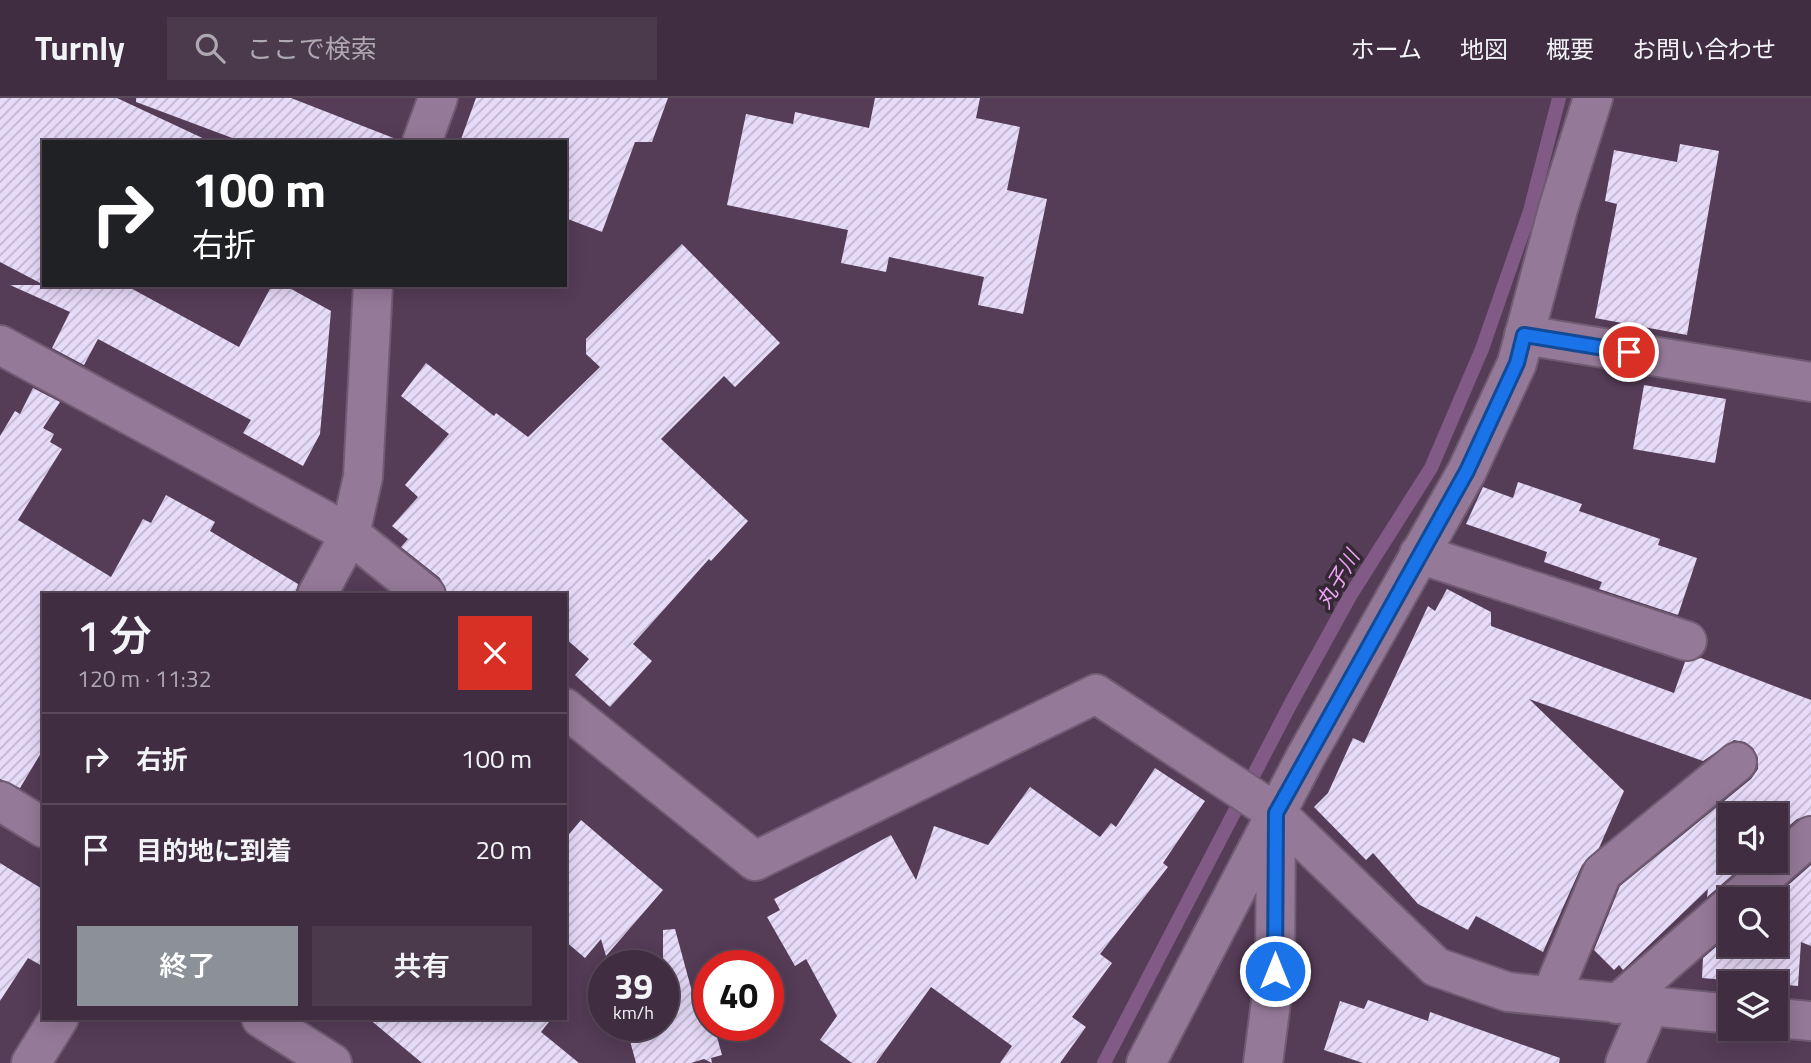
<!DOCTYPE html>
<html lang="ja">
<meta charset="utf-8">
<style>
:root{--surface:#402d41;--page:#4b394c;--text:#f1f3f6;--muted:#aea8b1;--line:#59495a;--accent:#8c9099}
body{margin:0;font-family:"Titillium Web","Noto Sans JP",sans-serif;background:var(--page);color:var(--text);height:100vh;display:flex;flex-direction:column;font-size:26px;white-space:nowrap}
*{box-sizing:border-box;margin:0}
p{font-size:23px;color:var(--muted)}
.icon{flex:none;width:38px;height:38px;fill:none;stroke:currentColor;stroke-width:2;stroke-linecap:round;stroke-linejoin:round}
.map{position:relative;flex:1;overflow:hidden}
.side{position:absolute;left:42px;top:495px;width:525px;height:427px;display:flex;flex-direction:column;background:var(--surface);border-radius:0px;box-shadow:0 4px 18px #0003,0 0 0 2px var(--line)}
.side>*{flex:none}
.guide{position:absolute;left:42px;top:42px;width:525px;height:147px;border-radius:0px;box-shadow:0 4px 18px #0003,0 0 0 2px var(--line);background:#202124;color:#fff;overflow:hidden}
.buttons{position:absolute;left:1718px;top:705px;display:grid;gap:14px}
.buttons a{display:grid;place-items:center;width:70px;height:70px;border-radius:0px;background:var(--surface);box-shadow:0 4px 18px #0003,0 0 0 2px var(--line);font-size:35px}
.speed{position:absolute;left:588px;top:852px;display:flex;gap:14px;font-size:35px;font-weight:700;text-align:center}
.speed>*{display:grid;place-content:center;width:91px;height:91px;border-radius:50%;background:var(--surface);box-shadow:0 4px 18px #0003,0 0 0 2px var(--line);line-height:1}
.speed small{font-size:18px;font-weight:400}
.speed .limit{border:10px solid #d22;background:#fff;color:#111}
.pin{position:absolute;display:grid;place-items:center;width:60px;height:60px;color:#fff;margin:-30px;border:4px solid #fff;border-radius:50%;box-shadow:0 2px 7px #0007}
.me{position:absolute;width:77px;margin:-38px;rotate:0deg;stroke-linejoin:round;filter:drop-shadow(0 0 5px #0008)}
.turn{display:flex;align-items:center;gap:24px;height:147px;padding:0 35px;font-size:32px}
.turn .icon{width:91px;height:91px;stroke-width:2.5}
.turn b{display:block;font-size:49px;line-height:60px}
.round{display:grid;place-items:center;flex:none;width:74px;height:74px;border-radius:0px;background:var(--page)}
.summary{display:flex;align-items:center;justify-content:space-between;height:119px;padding:0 35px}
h1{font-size:42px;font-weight:600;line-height:52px}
.action{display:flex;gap:14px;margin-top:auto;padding:14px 35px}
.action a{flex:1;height:80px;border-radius:0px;background:var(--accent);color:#fff;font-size:28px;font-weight:600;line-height:80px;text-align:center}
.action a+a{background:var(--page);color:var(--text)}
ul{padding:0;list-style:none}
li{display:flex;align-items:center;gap:21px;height:91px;padding:0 35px;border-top:2px solid var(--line)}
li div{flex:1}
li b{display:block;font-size:26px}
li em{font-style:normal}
header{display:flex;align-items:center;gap:42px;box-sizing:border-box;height:98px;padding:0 35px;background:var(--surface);border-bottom:2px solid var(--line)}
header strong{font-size:33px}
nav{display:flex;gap:38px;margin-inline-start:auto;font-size:24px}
.search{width:490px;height:63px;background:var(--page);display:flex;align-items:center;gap:18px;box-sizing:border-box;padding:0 24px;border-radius:0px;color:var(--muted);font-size:26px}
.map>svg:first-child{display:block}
</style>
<header>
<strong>Turnly</strong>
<div class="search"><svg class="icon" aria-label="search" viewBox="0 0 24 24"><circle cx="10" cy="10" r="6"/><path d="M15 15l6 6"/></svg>ここで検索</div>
<nav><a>ホーム</a><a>地図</a><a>概要</a><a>お問い合わせ</a></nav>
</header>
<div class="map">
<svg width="1811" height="965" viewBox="0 0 1811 965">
<defs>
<pattern id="building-hatch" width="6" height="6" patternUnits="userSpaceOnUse" patternTransform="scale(1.75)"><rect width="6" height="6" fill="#e7dbfa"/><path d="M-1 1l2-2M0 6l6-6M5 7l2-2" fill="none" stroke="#c0b6ce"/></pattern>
</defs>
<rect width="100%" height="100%" fill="#553c57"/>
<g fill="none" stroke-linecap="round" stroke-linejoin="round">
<path stroke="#815a85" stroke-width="14" d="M 1104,965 L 1290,607 L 1350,498 L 1431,370 L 1482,251 L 1530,113 L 1559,0"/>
</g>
<g fill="url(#building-hatch)">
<path d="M 0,0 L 117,0 L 211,44 L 44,44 L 44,187 L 0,164 Z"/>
<path d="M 136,0 L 291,0 L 396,41 L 396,43 L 243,44 L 136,4 Z"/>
<path d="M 476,0 L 668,0 L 652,44 L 635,44 L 602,134 L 565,120 L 565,44 L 460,44 Z"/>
<path d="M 875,0 L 980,0 L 976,20 L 1020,29 L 1007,92 L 1047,101 L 1023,216 L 978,207 L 984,179 L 889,159 L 886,174 L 841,165 L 848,132 L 727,107 L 746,16 L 793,26 L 795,14 L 869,30 Z"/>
<path d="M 1680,46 L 1719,53 L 1687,237 L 1595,220 L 1617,106 L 1605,103 L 1614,52 L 1677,64 Z"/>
<path d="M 682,146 L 780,245 L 735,289 L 724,278 L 661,341 L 748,423 L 711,463 L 709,461 L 633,546 L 652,563 L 610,609 L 575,577 L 589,561 L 565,540 L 565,497 L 447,497 L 440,480 L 401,449 L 408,441 L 392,428 L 418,399 L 405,387 L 449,336 L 401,298 L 426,265 L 494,318 L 496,315 L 528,339 L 600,269 L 586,256 L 586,241 Z"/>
<path d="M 10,187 L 125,187 L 239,249 L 272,187 L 284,187 L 331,213 L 320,336 L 303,368 L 243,335 L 251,322 L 98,241 L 84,267 L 52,250 L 70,214 Z"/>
<path d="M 1644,287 L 1726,301 L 1715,365 L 1633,351 Z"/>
<path d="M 33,290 L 60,304 L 43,330 L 54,336 L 50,344 L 62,351 L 18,422 L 111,479 L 143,421 L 151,425 L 166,397 L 215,424 L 210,433 L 298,486 L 295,497 L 44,497 L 44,650 L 20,690 L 0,681 L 0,338 L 15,313 L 20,316 Z"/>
<path d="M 1518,384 L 1582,406 L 1579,413 L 1660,441 L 1658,447 L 1697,460 L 1678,517 L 1599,491 L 1602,484 L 1544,464 L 1547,454 L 1466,426 L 1483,389 L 1513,400 Z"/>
<path d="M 1447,491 L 1491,514 L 1491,528 L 1674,595 L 1685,564 L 1701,560 L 1811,602 L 1811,717 L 1797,721 L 1776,739 L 1776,718 L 1731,718 L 1731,763 L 1749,763 L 1707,799 L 1708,791 L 1623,872 L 1619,867 L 1614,872 L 1594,852 L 1620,788 L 1751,681 L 1758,671 L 1758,660 L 1753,650 L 1745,644 L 1734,642 L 1703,663 L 1529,601 L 1624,693 L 1599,750 L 1582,767 L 1543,854 L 1476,818 L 1468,832 L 1418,806 L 1373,755 L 1366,762 L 1314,709 L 1328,695 L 1353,640 L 1364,645 L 1428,508 L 1435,513 Z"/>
<path d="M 1155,670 L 1205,703 L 1163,765 L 1168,769 L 1100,856 L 1112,865 L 1072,919 L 1086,929 L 1060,965 L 1000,965 L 1012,948 L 931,889 L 876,965 L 852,965 L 820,942 L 837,918 L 806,861 L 795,868 L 767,819 L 780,812 L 774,801 L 891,737 L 916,782 L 934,728 L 988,747 L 1030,689 L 1100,739 L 1111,725 L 1116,729 Z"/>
<path d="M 581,722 L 663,792 L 606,858 L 601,841 L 585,860 L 565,843 L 565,741 Z"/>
<path d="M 0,765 L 44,792 L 44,869 L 28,860 L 0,903 Z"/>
<path d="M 1811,767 L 1811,848 L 1801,844 L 1798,888 L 1702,880 L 1703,860 L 1731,836 L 1731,847 L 1776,847 L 1776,802 L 1771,802 Z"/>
<path d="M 675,831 L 700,923 L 709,921 L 709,928 L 714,928 L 722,957 L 711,960 L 712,965 L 704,961 L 691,965 L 636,965 L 626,928 L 663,928 L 663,832 Z"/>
<path d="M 1368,902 L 1428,923 L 1430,914 L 1560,960 L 1559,965 L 1363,965 L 1324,952 L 1340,903 L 1364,911 Z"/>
<path d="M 368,920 L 552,920 L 541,934 L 579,965 L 422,965 Z"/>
</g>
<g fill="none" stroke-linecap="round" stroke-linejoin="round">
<g stroke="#705c72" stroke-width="42">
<g id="minor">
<path d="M 422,44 L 438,0"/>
<path d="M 1524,237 L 1811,284"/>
<path d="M 0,247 L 350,436 L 426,497"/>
<path d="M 1419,456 L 1687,543"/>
<path d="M 317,497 L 350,436 L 363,379 L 373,187"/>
<path d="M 565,610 L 755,763 L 1096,596 L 1276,715 L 1436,869 L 1508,894 L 1731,916"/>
<path d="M 0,703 L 44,730"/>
<path d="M 1737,802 L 1811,738"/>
<path d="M 1551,898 L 1602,775 L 1737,664"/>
<path d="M 1617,906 L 1731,807"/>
<path d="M 261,920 L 332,965"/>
<path d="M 1776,920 L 1811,923"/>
<path d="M 31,965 L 59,920"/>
<path d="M 1146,965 L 1306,658 L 1467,373 L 1517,265 L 1558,111 L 1593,0"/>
<path d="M 1263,965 L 1275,873 L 1276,721"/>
<path d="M 1625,965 L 1649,909"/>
</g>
</g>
<use href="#minor" stroke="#957998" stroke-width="38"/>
</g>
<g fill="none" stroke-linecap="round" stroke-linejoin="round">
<g stroke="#114b97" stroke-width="18">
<path id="route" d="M 1275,873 L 1276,715 L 1467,373 L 1517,265 L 1524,237 L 1629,254"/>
</g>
<use href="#route" stroke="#1a73e8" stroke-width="12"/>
</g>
<g text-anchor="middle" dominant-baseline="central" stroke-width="7" stroke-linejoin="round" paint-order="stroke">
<g font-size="21" font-style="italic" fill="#f0a4f8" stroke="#332834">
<text transform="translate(1337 481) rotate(-59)">丸子川</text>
</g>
</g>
</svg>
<div class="buttons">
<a><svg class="icon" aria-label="sound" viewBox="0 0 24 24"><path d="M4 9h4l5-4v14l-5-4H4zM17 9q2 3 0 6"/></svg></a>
<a><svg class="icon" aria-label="search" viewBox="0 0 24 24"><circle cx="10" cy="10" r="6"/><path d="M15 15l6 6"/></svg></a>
<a><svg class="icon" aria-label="layers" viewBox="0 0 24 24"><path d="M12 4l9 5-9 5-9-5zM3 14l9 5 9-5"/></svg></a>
</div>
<div class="speed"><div>39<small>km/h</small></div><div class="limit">40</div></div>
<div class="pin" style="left:1629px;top:254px;background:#d93025"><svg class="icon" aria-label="arrive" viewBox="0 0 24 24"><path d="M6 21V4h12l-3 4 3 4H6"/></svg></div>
<svg class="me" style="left:1275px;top:873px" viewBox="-20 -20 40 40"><circle r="17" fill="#1a73e8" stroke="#fff" stroke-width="3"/><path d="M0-11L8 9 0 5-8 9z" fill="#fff"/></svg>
<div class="guide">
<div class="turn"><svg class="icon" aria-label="right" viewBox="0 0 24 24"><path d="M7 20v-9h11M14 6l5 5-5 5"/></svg><div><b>100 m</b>右折</div></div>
</div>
<section class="side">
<div class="summary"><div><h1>1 分</h1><p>120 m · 11:32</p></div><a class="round" style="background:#d93025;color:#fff"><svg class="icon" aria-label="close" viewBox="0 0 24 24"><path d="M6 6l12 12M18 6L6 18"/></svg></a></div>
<ul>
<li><svg class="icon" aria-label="right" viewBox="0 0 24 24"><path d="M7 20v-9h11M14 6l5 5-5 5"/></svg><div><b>右折</b></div><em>100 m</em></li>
<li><svg class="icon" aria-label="arrive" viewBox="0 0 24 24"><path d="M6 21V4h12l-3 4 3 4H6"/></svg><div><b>目的地に到着</b></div><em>20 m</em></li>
</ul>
<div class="action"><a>終了</a><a>共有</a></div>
</section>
</div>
